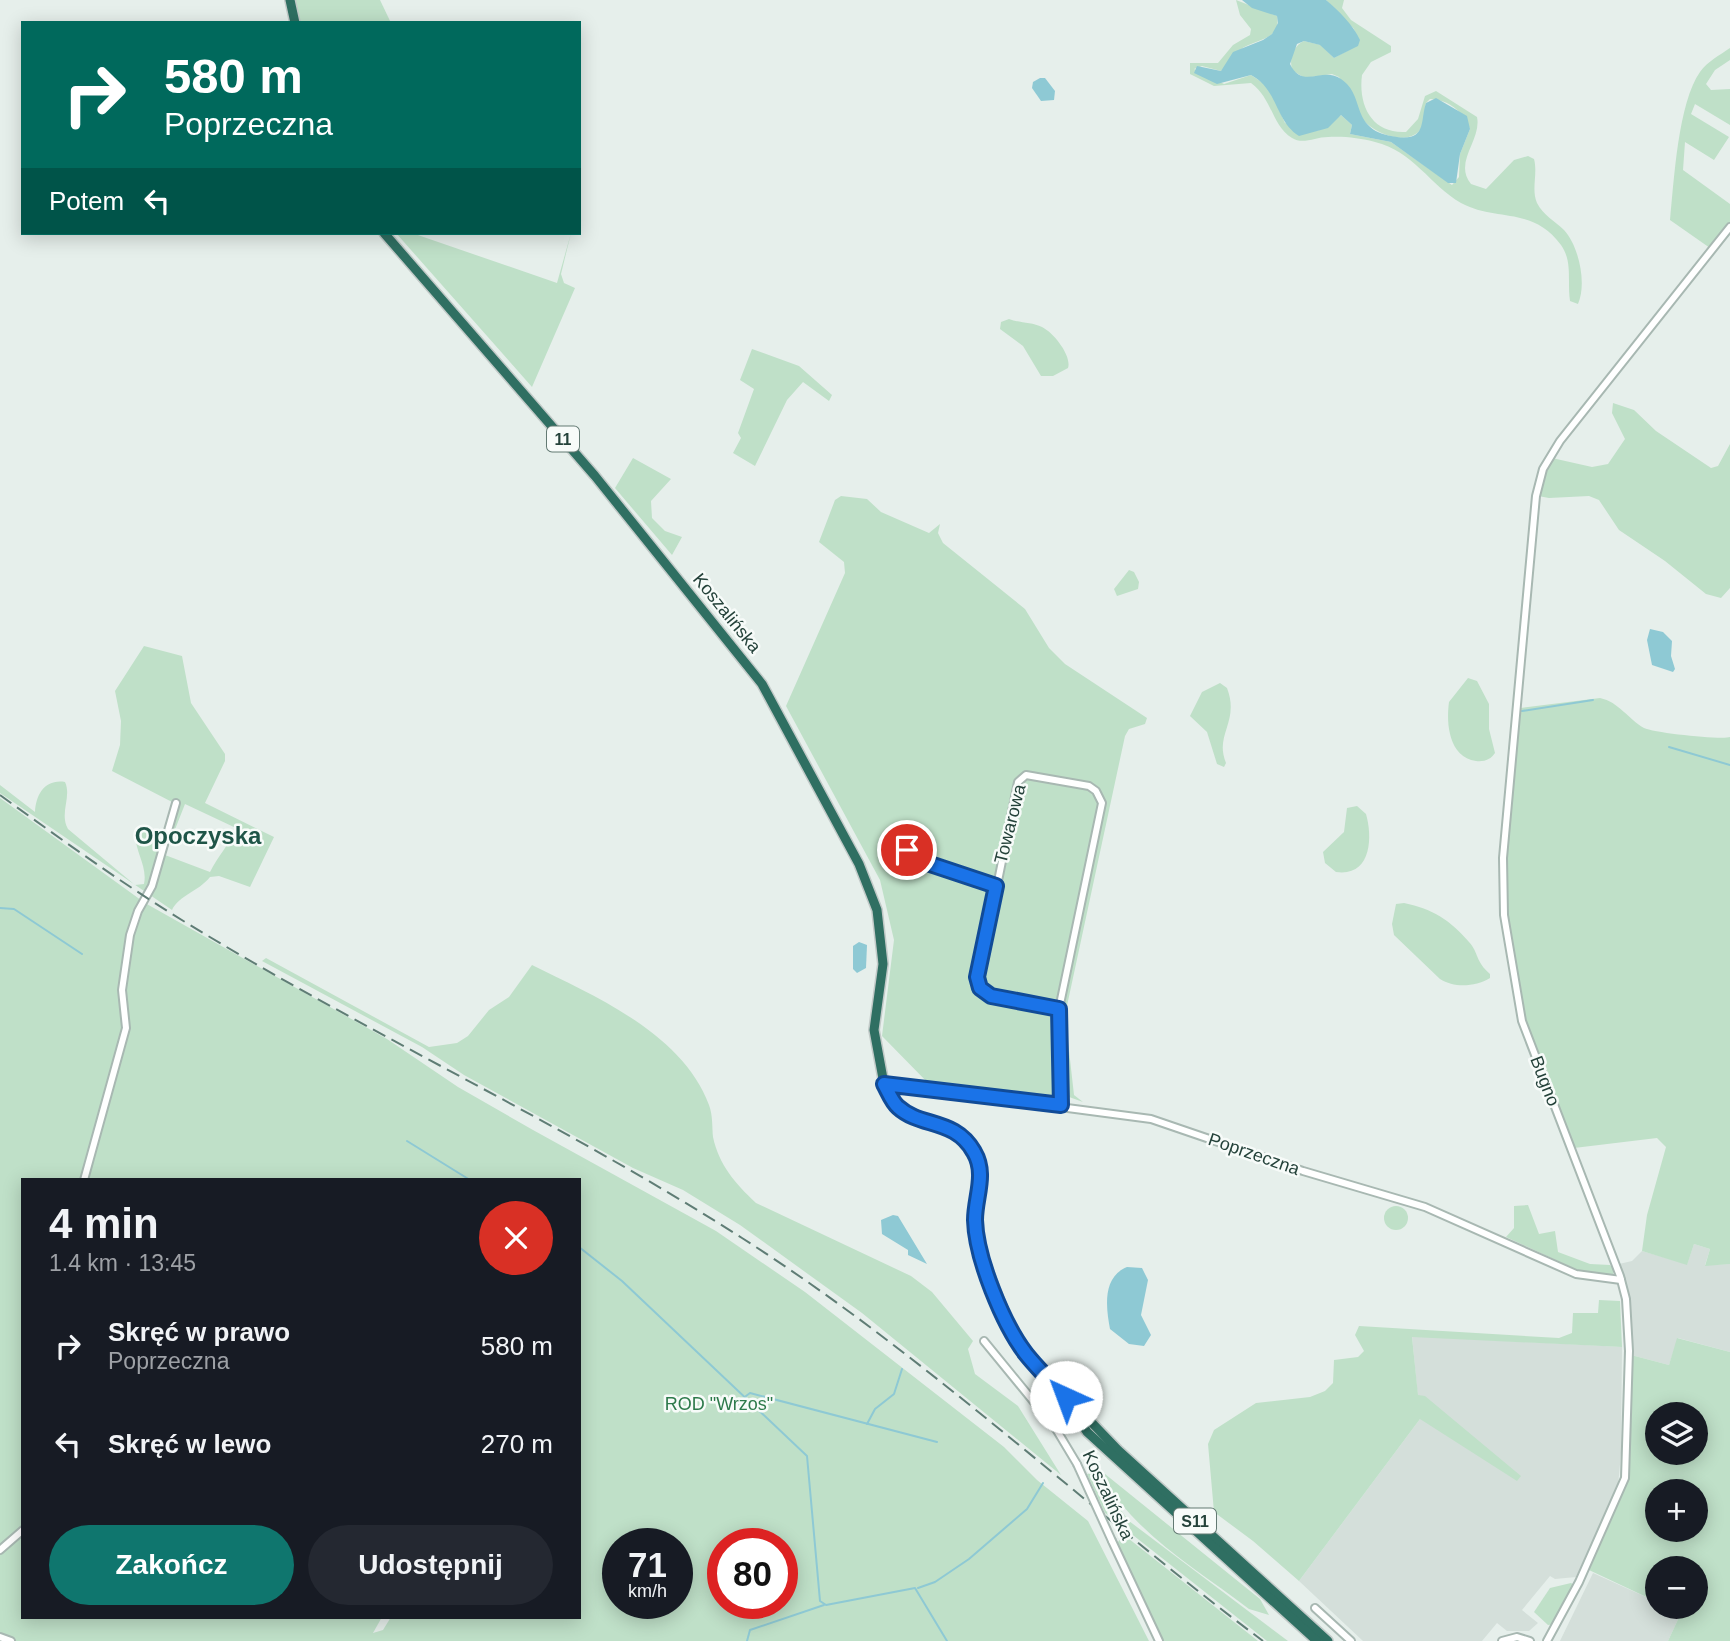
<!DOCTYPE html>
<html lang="pl">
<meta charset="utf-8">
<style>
:root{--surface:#171b24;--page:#242831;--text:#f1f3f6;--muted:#9ea1a6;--accent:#0f766e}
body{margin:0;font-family:Arial,sans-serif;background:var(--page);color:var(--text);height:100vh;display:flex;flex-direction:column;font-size:26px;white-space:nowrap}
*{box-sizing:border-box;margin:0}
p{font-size:23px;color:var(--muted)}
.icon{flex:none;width:38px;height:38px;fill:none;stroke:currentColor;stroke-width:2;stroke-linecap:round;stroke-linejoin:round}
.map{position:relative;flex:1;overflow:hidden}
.side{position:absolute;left:21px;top:1178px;width:560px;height:441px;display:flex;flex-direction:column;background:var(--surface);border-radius:0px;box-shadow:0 4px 18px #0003}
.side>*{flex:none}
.banner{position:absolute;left:21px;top:21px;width:560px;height:214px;border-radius:0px;box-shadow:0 4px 18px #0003;background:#00695c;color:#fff;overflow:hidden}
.tools{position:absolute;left:1645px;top:1402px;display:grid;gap:14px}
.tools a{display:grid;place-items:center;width:63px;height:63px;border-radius:50%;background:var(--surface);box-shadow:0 4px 18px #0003;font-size:35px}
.speed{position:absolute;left:602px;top:1528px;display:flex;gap:14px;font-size:35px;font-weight:700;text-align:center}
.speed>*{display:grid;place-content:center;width:91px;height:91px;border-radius:50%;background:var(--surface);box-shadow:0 4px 18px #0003;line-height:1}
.speed small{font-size:18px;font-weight:400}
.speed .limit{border:10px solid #d22;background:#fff;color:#111}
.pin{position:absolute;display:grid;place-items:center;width:60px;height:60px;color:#fff;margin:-30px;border:4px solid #fff;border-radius:50%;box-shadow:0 2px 7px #0007}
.me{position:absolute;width:77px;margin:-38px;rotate:317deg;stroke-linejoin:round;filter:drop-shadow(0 0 5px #0008)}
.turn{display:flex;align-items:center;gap:24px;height:147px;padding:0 28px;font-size:32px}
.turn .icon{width:91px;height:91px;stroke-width:2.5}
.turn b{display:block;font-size:49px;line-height:60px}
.then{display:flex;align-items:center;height:66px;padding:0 28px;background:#0003;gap:14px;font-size:26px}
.round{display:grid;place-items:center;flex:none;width:74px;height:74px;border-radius:37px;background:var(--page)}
.head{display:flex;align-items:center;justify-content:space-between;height:119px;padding:0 28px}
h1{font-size:42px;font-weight:700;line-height:52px}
.cta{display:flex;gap:14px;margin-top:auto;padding:14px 28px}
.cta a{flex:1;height:80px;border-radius:42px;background:var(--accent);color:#fff;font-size:28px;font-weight:700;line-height:80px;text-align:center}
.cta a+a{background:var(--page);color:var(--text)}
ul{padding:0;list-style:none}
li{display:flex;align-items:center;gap:21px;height:98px;padding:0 28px}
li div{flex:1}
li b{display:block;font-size:26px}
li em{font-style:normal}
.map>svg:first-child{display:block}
</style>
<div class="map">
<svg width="1730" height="1641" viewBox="0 0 1730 1641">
<rect width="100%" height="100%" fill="#e6efeb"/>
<g fill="#d4dfda">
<path d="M 1694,1244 L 1710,1249 L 1705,1265 L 1730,1264 L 1730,1352 L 1678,1338 L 1669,1365 L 1631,1355 L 1619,1264 L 1632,1261 L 1642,1251 L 1687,1264 Z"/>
<path d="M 1412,1336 L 1622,1347 L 1621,1453 L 1618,1486 L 1576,1577 L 1555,1579 L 1550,1576 L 1522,1610 L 1538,1623 L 1529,1631 L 1507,1631 L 1497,1623 L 1482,1641 L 1363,1641 L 1299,1581 L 1420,1419 Z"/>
<path d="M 1593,1573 L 1657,1602 L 1657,1606 L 1667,1607 L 1681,1613 L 1668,1641 L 1560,1641 Z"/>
</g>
<g fill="#bfe0c8" fill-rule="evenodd">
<path d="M 295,0 L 380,0 L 391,23 L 300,23 Z"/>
<path d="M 1236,0 L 1277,16 C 1282,41 1253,39 1240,50 C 1233,57 1229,66 1221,71 L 1202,66 L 1194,69 L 1224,84 L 1251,75 L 1269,87 L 1285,123 C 1320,132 1314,137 1341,115 L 1352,125 L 1350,134 L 1391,142 L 1452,185 L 1459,177 L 1460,154 L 1470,129 C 1462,112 1451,100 1430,99 L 1426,103 C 1424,110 1427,117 1424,124 C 1413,149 1376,135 1363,120 C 1353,109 1347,90 1339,77 L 1332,74 L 1305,78 L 1293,71 C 1288,60 1293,46 1304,41 L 1321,45 L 1334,58 L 1358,45 L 1354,29 L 1326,0 L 1344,0 L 1342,8 L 1351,20 L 1391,46 L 1391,52 L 1371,62 L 1362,75 C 1358,106 1372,134 1406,132 L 1418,119 L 1425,96 L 1436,91 L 1477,117 C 1482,140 1453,162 1471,184 L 1486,189 L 1514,160 L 1528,156 L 1534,159 C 1538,174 1531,189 1537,203 C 1543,215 1555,221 1564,230 C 1579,246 1587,284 1578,304 L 1570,301 C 1567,281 1573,262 1561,245 C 1533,206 1496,222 1461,203 C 1430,185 1413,151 1375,142 C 1361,138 1343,136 1328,137 C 1315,137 1303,145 1292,138 C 1272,126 1272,98 1251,83 L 1214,86 L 1190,74 L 1190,63 L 1218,63 L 1233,45 L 1250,35 L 1251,29 L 1240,15 Z"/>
<path d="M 1730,48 L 1730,60 L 1715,70 L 1706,84 L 1711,90 L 1730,89 L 1730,125 L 1695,104 L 1691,114 L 1729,137 L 1714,160 L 1685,142 L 1683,170 L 1730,204 L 1730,223 L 1710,248 L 1670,220 C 1674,181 1678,103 1700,72 C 1708,61 1720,55 1730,48 Z"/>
<path d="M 396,233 L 412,233 L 557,283 L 571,233 L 561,274 L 564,283 L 575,288 L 532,387 Z"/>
<path d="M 1009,319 C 1019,323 1032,322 1042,327 C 1054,333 1072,356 1068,368 L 1053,376 L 1041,376 L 1023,346 L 1000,329 L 1001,322 Z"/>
<path d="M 752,349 L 799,366 L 832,395 L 829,401 L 803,382 L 787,400 L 755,466 L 733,453 L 741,438 L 738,433 L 754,389 L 740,380 Z"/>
<path d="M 1613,403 L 1634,410 L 1656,431 L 1711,468 L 1718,466 L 1730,444 L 1730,588 L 1721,598 L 1706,594 L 1665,561 L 1619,530 L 1599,500 L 1589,496 L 1549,498 L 1538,496 L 1552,458 L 1592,467 L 1608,464 L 1625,439 L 1612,413 Z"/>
<path d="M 633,458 L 671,479 L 651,501 L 652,518 L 665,531 L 682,537 L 672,555 L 615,488 Z"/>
<path d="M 841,496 L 867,499 L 881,512 L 929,533 L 940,524 L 938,533 L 943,543 L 1025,609 L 1049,648 L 1065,664 L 1147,718 L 1145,724 L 1129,729 L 1125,736 L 1065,1015 L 1074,1095 L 1083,1102 L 1058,1093 L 1054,1099 L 930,1085 L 882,1036 L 894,940 L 880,880 L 786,706 L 845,573 L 844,562 L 819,542 L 835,500 Z"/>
<path d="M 1129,570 L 1134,572 L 1139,582 L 1138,589 L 1117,596 L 1114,589 Z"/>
<path d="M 144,646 L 182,656 L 191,703 L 225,754 L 225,761 L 205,803 L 274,837 L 250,887 L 219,876 L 210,877 C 198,892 179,895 172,910 L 0,793 L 0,785 L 35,812 C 36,794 45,779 65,782 C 72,797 59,813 68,829 L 135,885 L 144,884 C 148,865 133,849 136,832 L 141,827 L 151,827 L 163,841 L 174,803 L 112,771 L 120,745 L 121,721 L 115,691 ZM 185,804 L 236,828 C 229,845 218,856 210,872 L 165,855 Z"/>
<path d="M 1468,678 L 1477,681 L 1489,704 L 1489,729 L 1495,753 C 1491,759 1485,762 1476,761 C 1449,757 1446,724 1449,702 Z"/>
<path d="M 1220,683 L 1227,688 C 1240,722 1214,734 1226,763 L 1224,767 L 1217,764 L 1207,732 L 1190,716 L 1202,692 Z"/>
<path d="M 1600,698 C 1619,702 1628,719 1644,728 C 1654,733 1722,740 1730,737 L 1730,1264 L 1705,1266 L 1710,1249 L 1694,1244 L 1687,1265 L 1642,1251 L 1647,1215 L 1666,1147 L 1657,1138 L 1574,1148 L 1525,1021 L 1506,915 L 1506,859 L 1521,708 Z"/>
<path d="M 0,798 L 145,903 L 387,1039 L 458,1087 L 533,1130 L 716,1231 L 805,1292 L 1004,1447 L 1037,1480 L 1088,1521 L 1149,1641 L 14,1641 L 0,1634 ZM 23,1180 L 579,1180 L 579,1617 L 391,1617 L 383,1630 L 373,1633 L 382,1617 L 23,1617 ZM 618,1544 L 677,1544 L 677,1603 L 618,1603 ZM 723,1544 L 782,1544 L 782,1603 L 723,1603 Z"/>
<path d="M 1357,806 L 1366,814 C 1373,838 1371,877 1336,872 L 1325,863 L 1323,852 L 1344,832 L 1347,808 Z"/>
<path d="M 1404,903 C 1433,909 1450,920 1469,942 C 1479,953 1475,961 1490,974 L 1490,978 C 1475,987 1454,988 1440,979 L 1394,935 L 1392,924 L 1396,904 Z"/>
<path d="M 266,958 L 429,1047 L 457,1043 L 468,1036 L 489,1010 L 509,997 L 532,965 C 595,996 683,1034 709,1105 C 713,1116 712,1127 713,1137 C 719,1165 735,1183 756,1203 L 911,1276 L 932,1292 L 973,1341 L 968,1349 L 975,1374 L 1018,1406 L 1061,1475 L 862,1313 L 740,1225 L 683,1190 L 633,1168 L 464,1075 L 422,1047 L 262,961 Z"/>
<path d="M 1528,1205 L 1539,1234 L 1555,1231 L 1558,1252 L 1590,1264 L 1610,1265 L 1614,1270 L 1613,1275 L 1577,1270 L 1506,1237 L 1514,1228 L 1514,1206 Z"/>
<circle cx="1396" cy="1218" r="12"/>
<path d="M 1599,1300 L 1620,1301 L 1622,1347 L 1412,1337 L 1418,1395 L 1425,1396 L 1521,1476 L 1517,1481 L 1420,1419 L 1299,1581 L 1253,1541 L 1214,1512 L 1208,1444 L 1214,1430 L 1256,1403 L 1310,1397 L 1325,1391 L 1333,1383 L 1334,1360 L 1358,1357 L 1364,1351 L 1355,1335 L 1359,1326 L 1559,1338 L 1572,1333 L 1573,1313 L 1598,1313 Z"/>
<path d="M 1677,1338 L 1730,1352 L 1730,1641 L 1668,1641 L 1681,1613 L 1667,1607 L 1696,1606 L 1696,1568 L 1657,1568 L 1657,1602 L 1589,1570 L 1627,1479 L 1631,1355 L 1669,1365 ZM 1657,1414 L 1696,1414 L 1696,1452 L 1657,1452 ZM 1657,1491 L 1696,1491 L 1696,1530 L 1657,1530 Z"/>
<path d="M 1093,1473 L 1129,1521 L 1288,1641 L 1267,1641 L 1105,1513 L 1087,1474 Z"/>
<path d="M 1105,1474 L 1260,1599 L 1269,1615 L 1249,1609 C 1197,1569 1135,1534 1102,1476 Z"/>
<path d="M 1124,1535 L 1258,1641 L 1162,1641 L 1117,1543 Z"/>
<path d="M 1571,1583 L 1574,1585 L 1556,1624 L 1548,1625 L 1534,1612 L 1550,1588 Z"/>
</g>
<g fill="#8ec9d4">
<path d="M 1242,0 L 1326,0 C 1338,10 1354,26 1360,40 L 1358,46 L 1334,58 L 1320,45 L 1304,41 L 1297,44 L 1290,64 C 1302,90 1323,66 1341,79 C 1367,96 1348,131 1397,137 C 1427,141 1420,121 1426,103 L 1436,98 L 1467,116 L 1470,129 L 1460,154 L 1456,183 L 1448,183 L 1391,142 L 1350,134 L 1352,125 L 1341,115 L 1328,128 L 1299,136 C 1275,121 1278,89 1251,75 L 1217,84 L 1194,73 L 1197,66 L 1221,71 L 1233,52 L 1263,40 L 1272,34 L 1278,23 L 1277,16 L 1252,8 Z"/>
<path d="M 1040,78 L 1045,78 L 1055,91 L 1054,100 L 1041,101 L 1032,88 L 1033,82 Z"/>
<path d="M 1650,629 L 1663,632 L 1672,641 L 1671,656 L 1675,669 L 1673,672 L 1652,665 L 1647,640 Z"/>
<path d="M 859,942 L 867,945 L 866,968 L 857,973 L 853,969 L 853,946 Z"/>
<path d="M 893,1215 L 898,1216 L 927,1264 L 908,1255 L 908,1250 L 882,1234 L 881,1220 Z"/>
<path d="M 1127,1267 L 1142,1268 L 1148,1280 L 1141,1315 L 1151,1335 L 1144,1346 L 1129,1344 L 1110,1329 C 1106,1308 1102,1277 1127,1267 Z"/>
</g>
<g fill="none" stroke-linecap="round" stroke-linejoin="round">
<g stroke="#8ec9d4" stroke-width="2">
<path d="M 1522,711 L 1593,700"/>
<path d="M 1669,747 L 1730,765"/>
<path d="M 0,908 L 14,909 L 82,954"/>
<path d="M 407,1141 L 470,1180"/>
<path d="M 579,1247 L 622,1281 L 807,1456 L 820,1601 L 826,1605 L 915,1588 L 947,1641"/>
<path d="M 746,1396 L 750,1393 L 937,1442"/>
<path d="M 867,1424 L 875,1409 L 894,1394 L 902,1369"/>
<path d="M 918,1588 L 935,1582 L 969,1559 L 1027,1509 L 1043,1483"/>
<path d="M 747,1641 L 750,1630 L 824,1605"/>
</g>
<g stroke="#a8b8b2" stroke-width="10">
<g id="minor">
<path d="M 910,844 L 906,852 L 909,857 L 996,886"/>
<path d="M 1059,1009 L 991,996 L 983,991 L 978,980 L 1018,782 L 1026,775 L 1089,786 L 1096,791 L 1102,803 L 1059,1009 L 1061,1105"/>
<path d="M 884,1084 L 1151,1119 L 1303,1171 L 1425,1207 L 1576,1274 L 1621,1280"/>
<path d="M 84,1180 L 126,1028 L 122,990 L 130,935 L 138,911 L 152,886 L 176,803"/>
<path d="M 984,1341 L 1056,1429 L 1077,1464"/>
<path d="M 1112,1541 L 1159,1641"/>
<path d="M 0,1550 L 23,1530"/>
<path d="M 1315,1608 L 1351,1641"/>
<path d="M 0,1637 L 11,1641"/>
<path d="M 1502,1641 L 1517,1637 L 1530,1641"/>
<path d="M 1547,1641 L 1579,1582 L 1625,1478 L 1629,1351 L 1626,1299 L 1620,1276 L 1522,1021 L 1504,915 L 1503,858 L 1536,496 L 1543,469 L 1560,441 L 1730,227"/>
</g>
</g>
<g stroke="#c2cac8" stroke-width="12">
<g id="highway">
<path d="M 290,0 L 295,23"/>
<path d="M 384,233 L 595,476 L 762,684 L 859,864 L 877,910 L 883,964 L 874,1030 L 884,1084 L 898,1108 L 954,1130 L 973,1150 L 978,1159 L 981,1184 L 976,1220 L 981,1252 L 1010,1328 L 1025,1353 L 1118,1450 L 1328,1641"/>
<path d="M 1075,1412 L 1087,1432 L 1317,1641"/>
</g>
</g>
<use href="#minor" stroke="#fff" stroke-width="6"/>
<use href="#highway" stroke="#2f6f62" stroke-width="9"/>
<path stroke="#5f7d75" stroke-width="2" stroke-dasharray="14 7" stroke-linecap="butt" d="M 0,795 C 62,840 124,885 190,925 C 370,1035 564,1124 742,1238 C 927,1356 1088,1510 1263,1641"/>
<g stroke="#a8b8b2" stroke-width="10" stroke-linecap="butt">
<path id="minor-bridge" d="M 1077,1464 L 1112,1541"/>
</g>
<use href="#minor-bridge" stroke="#fff" stroke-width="6"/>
</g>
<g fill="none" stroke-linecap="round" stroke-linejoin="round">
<g stroke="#114b97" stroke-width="18">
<path id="route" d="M 907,850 L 909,857 L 996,886 L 977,977 L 980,988 L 991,996 L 1059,1009 L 1061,1105 L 884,1084 C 888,1091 892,1102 898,1107 C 921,1128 955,1118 974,1152 C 987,1174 975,1197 975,1220 C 976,1258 1003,1324 1026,1354 C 1038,1369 1052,1383 1066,1397"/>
</g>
<use href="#route" stroke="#1a73e8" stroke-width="12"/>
</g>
<g text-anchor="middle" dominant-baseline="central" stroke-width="5" stroke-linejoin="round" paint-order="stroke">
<g fill="#f7fbf9" stroke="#637a73" stroke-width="2">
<rect x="547" y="426.5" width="32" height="25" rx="5"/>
<rect x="1174" y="1508.5" width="42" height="25" rx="5"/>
</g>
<g font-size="16" font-weight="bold" fill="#24423a">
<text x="563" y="439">11</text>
<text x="1195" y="1521">S11</text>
</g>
<g font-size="18" fill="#24423a" stroke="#f7fbf9">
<text transform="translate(727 613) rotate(51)">Koszalińska</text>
<text transform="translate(1010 824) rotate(-76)">Towarowa</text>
<text transform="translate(1545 1081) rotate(69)">Bugno</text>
<text transform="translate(1254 1154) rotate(19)">Poprzeczna</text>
<text transform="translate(1108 1495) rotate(65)">Koszalińska</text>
</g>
<g font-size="18" fill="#2d7a4b" stroke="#f7fbf9">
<text x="719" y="1404">ROD "Wrzos"</text>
</g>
<g font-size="24" font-weight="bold" fill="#1f5548" stroke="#f7fbf9">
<text x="198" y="835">Opoczyska</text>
</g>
</g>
</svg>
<div class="tools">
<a><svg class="icon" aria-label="layers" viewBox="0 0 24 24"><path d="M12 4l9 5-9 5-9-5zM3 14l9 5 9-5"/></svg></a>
<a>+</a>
<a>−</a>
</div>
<div class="speed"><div>71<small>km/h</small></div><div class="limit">80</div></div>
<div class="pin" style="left:907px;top:850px;background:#d93025"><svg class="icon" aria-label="arrive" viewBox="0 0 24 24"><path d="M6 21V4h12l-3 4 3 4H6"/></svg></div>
<svg class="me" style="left:1066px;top:1397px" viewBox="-20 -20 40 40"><circle r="19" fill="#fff"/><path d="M0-13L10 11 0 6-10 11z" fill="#1a73e8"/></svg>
<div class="banner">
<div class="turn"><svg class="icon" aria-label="right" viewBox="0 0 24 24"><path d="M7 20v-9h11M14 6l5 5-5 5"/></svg><div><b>580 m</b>Poprzeczna</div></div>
<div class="then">Potem<svg class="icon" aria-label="left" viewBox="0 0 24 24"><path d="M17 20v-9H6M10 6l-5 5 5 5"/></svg></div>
</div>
<section class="side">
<div class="head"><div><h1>4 min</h1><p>1.4 km · 13:45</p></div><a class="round" style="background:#d93025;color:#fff"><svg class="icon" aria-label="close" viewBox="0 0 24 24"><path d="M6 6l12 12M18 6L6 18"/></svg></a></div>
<ul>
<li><svg class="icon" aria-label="right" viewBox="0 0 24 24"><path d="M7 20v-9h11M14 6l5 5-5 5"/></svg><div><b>Skręć w prawo</b><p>Poprzeczna</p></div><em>580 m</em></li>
<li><svg class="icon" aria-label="left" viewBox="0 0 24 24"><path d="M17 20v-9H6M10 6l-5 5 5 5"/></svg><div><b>Skręć w lewo</b></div><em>270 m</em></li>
</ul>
<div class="cta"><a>Zakończ</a><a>Udostępnij</a></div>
</section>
</div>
